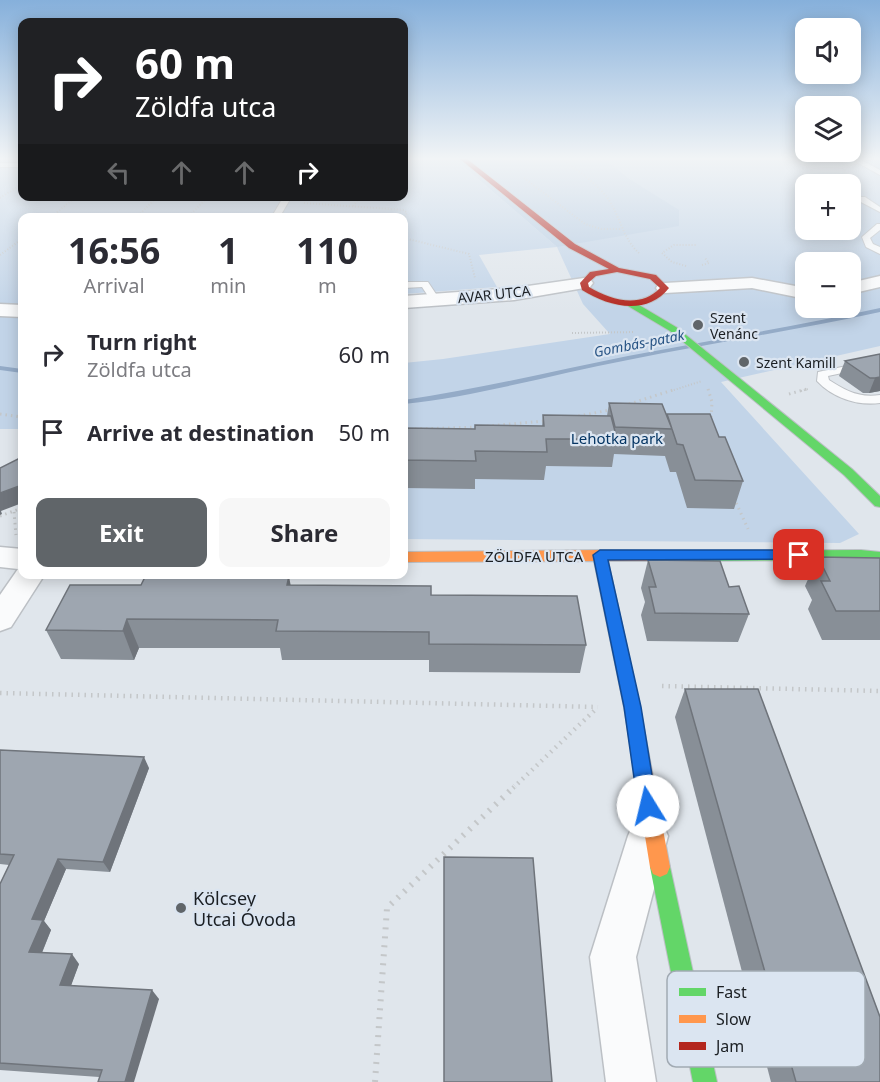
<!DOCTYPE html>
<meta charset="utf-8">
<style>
:root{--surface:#fff;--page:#f7f7f7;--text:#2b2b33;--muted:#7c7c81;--accent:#606569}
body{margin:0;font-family:"Noto Sans",sans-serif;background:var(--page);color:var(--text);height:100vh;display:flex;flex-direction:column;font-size:22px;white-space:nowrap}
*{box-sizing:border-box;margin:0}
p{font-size:20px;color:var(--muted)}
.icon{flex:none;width:33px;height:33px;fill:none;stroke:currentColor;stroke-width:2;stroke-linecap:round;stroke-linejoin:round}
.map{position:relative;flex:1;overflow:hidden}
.side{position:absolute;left:18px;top:213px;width:390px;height:366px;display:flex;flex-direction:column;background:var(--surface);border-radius:12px;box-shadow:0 3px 15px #0003}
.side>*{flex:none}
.hud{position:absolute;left:18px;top:18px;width:390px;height:183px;border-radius:12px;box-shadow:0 3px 15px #0003;background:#202124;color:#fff;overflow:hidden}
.tools{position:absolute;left:795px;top:18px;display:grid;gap:12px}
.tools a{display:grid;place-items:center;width:66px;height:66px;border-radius:12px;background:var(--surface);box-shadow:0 3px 15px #0003;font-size:30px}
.pin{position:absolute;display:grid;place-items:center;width:51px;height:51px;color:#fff;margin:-26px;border-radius:12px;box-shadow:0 3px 9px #0006}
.me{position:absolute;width:66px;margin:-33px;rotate:351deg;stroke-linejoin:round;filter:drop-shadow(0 0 4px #0008)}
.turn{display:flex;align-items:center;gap:21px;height:126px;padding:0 18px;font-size:27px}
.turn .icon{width:78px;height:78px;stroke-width:2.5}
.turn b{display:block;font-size:42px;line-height:51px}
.lanes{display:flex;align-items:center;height:57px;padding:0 18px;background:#0003;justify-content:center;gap:30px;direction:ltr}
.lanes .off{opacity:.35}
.eta{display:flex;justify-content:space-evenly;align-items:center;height:102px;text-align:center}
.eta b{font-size:36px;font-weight:700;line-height:42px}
.primary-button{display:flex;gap:12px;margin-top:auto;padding:12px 18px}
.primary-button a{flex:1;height:69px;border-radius:12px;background:var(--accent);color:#fff;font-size:24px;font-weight:700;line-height:69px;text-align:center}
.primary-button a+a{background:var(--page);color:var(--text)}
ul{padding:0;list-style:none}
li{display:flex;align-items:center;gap:18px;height:78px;padding:0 18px}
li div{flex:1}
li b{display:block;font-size:22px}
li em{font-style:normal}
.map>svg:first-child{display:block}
</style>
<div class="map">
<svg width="880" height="1082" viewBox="0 0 880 1082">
<rect width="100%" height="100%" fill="#e0e6ec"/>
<path fill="#c2d4e8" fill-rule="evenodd" d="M 0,159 L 22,159 L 22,196 L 404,196 L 404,159 L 455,159 L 557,247 L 631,180 L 605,159 L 880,159 L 880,346 L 721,382 L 859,534 L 840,543 L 404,539 L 404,363 L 443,359 L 610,334 L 583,304 L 557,247 L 479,255 L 497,287 L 404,294 L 404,218 L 22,218 L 22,429 L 0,429 ZM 806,184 L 850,184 L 850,230 L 806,230 ZM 806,262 L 850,262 L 850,308 L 806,308 Z"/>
<path fill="#b7cce3" d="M 455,159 L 605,159 L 631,180 L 679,210 L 679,226 L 557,247 Z"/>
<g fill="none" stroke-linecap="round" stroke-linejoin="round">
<g fill="#94abc7" fill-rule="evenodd">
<path d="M 880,308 L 880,312 C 796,330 712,343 628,360 C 554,374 479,396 404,404 L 404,400 C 480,389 553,371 628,356 C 712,340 797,326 880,308 Z"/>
<path d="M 0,366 L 22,369 L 22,373 L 0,370 Z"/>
</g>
<g stroke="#bcc0c5" stroke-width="2">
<g id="lane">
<path d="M 851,159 L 859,159 L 880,170 L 880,175 Z"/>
<rect x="0" y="163" width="22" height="4"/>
<path d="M 284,196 L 292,196 L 279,218 L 271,218 Z"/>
<path d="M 859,197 L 865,197 L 880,207 L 880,212 L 859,201 Z"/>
<path d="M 877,224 L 880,224 L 880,230 L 870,238 L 873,244 L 880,247 L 880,254 L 866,247 L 862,237 Z"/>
<path d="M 404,282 L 428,282 L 440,300 L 432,302 L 422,287 L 404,288 Z"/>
<path d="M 880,359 L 880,365 L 828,376 L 829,380 C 846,391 859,398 880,395 L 880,403 C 857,406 833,398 817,381 L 818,372 Z"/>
</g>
</g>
<g stroke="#bcc0c5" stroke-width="3">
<g id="street">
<path d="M 880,276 L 880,287 L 850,294 L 850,283 Z"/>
<path d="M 584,278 L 590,279 L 593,283 L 590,287 L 514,300 L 404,308 L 404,296 L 514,288 Z"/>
<path d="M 752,278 L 806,288 L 806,299 L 752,288 L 665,293 L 659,292 L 656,288 L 659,284 L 665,283 Z"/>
<path d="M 0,304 L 22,305 L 22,317 L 0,316 Z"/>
<path d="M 0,547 L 22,549 L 22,574 L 45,574 L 11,627 L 0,631 L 0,595 L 18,569 L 0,567 Z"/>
<path d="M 648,817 L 662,822 L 668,836 L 636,957 L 656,1082 L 606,1082 L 590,957 L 628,836 L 634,822 Z"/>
</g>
</g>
<g stroke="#bcc0c5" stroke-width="2">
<g id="fast">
<path d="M 628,302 L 634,302 L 676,327 L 852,469 L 880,496 L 880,507 L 875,506 L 844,475 L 670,331 L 628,306 Z"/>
<path d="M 861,550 L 880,552 L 880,562 L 861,560 L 668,561 L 661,556 L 668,551 Z"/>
<path d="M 660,857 L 667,860 L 670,867 L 717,1082 L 693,1082 L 650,867 L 653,860 Z"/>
</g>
</g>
<g stroke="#bcc0c5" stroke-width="2">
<path id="slow" d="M 600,550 L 668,551 L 675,556 L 668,561 L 608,561 L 640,707 L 670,867 L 667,874 L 660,877 L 653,874 L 650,867 L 624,707 L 594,561 L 404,562 L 404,552 Z"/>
</g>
<g stroke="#bcc0c5" stroke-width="2">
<path id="jam" d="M 460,159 L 467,159 L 575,244 L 619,268 L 656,275 L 669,288 C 647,316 609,307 582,290 L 580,283 L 590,272 L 609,269 L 569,248 ZM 617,272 L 650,279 L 660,288 C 640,309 611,300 589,287 L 588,283 L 596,276 Z"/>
</g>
<g stroke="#c4c7c9" stroke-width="2" stroke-dasharray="1 2" stroke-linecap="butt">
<path d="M 562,159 C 578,171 598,184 609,200 C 621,219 623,239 640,254"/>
<path d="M 524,178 L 585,224 L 601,229 L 621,229"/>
<path d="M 0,198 L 22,184"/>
<path d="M 304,203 L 404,210 L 407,213 L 404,218"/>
<path d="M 353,206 L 361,196"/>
<path d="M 50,218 L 77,196"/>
<path d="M 136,218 L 158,196"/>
<path d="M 187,218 L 209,196"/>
<path d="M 404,238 L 469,254 L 475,278"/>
<path d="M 0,255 L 22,239"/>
<path d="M 702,265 L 709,263 L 705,258"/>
<path d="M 686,266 L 672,262 L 662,253 L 674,245 L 697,245"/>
<path d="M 572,333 L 635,332"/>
<path d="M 671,391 L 702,381"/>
<path d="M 801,391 L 808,389"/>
</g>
<g stroke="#c4c7c9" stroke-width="3" stroke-dasharray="1.5 4" stroke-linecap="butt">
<path d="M 708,389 L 712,402 L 711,420"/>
<path d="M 789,394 L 807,389"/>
<path d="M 629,404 L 676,389"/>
<path d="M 0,414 L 22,417"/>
<path d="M 573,417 L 610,410"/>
<path d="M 487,426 L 545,421"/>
<path d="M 415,429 L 479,427"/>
<path d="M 734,498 L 748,529"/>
<path d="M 14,512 L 16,535"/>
<path d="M 0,516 L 22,508"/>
</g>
<g stroke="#c4c7c9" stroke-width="4.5" stroke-dasharray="1.5 5" stroke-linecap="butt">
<path d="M 662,686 L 880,691"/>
<path d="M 0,693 L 598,707"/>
<path d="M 513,788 L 597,708"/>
</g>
<path stroke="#c4c7c9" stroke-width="6" stroke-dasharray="2 7" stroke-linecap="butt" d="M 375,1082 L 387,908 L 515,786"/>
<use href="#lane" fill="#fafbfc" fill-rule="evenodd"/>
<use href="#street" fill="#fafbfc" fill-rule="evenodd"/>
<use href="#fast" fill="#63d668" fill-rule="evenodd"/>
<use href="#slow" fill="#ff974d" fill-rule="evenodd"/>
<use href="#jam" fill="#b3261e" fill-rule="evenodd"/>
</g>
<g fill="#888f97">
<path d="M 880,354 L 880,391 L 869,393 L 863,393 L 839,376 L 845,361 Z"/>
<path d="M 609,403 L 666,415 L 719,437 L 743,481 L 734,509 L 687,508 L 676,472 L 670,472 L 665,456 L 614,454 L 612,467 L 546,466 L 544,480 L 475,479 L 475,489 L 404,488 L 404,428 L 475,429 L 542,426 L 543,415 L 607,416 Z"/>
<path d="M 818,557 L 880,558 L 880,640 L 822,640 L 808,609 L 812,600 L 805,586 Z"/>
<path d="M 648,560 L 729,587 L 749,614 L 738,642 L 647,641 L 641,615 L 645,602 L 641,588 Z"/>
<path d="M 291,585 L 431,595 L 586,645 L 580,673 L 429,672 L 429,660 L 282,660 L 280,648 L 139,648 L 134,660 L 61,659 L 46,630 Z"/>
<path d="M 685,689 L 880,1082 L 771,1082 L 675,717 Z"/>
<path d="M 0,750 L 149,768 L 110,872 L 66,869 L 44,921 L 51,930 L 42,953 L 79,964 L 71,985 L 159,999 L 99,1077 L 0,1070 L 0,884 L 9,865 L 0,864 Z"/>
</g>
<g fill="#6f747b">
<path d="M 880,377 L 880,391 L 869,393 L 875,378 Z"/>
<path d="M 22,485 L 22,503 L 1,511 L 2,514 L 0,515 L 0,493 Z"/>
<path d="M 289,576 L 294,604 L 287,585 Z"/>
<path d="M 127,619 L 139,648 L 134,660 L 123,631 Z"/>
<path d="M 144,757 L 149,768 L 110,872 L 103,862 Z"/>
<path d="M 58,859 L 66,869 L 44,921 L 51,930 L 38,962 L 29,952 L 32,919 Z"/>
<path d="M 72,954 L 79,964 L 68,994 L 60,985 Z"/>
<path d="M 152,990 L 159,999 L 134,1082 L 125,1082 Z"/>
</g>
<g fill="#9ea6b0" stroke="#6f747b" stroke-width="1.5">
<path d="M 880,354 L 880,377 L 875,378 L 870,378 L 845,361 Z"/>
<path d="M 609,403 L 662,404 L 672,429 L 667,414 L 710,414 L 719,437 L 725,437 L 743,481 L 695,480 L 683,445 L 677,444 L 672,429 L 615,427 Z"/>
<path d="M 543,415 L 611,416 L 617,439 L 546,439 L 547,452 L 475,451 L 476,461 L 404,460 L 404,428 L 475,429 L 475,425 L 544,426 Z"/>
<path d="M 22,457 L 22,485 L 0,493 L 0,468 Z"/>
<path d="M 818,557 L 880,558 L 880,611 L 836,611 L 821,581 L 830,581 Z"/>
<path d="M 648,560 L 720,561 L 729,587 L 739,586 L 749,614 L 655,613 L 649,587 L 656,587 Z"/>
<path d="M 146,575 L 289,576 L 287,585 L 431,586 L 431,595 L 577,596 L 586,645 L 429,644 L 429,632 L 276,631 L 278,620 L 127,619 L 123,631 L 46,630 L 70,585 L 141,585 Z"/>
<path d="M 685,689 L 758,689 L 880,1017 L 880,1082 L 796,1082 Z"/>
<path d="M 0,750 L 144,757 L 103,862 L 58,859 L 32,919 L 43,920 L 29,952 L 72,954 L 60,985 L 152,990 L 125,1082 L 98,1082 L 102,1070 L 0,1063 L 0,884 L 14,855 L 0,854 Z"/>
<path d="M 444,857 L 533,858 L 552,1082 L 444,1082 Z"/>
</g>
<linearGradient id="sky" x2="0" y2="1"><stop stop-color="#86b0db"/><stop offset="0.51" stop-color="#f1f4f6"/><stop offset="1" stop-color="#f1f4f6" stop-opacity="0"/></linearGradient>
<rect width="880" height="311" fill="url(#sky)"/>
<path fill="#1a73e8" stroke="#114b97" stroke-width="1.5" d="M 600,550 L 799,550 L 806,555 L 799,559 L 608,560 L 641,707 L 657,806 L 654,812 L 648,814 L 641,812 L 638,806 L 624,707 L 593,555 Z"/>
<g fill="#606569" stroke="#dbe5f1" stroke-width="2">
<circle cx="698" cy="325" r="6"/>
<circle cx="744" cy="362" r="6"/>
<circle cx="181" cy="908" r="6"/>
</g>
<g text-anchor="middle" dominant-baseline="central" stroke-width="4.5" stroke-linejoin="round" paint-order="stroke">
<g font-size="14" fill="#1b1f23" stroke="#dbe5f1">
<text transform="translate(494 294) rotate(-6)">AVAR UTCA</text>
</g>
<g font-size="14" fill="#1b1f23" stroke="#dbe5f1" text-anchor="start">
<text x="710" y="317">Szent<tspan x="710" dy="16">Venánc</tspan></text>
<text x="756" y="362">Szent Kamill</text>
</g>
<g font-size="14" font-style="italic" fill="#285485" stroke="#dbe5f1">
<text transform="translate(639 343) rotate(-11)">Gombás-patak</text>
</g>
<g font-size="15" fill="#053563" stroke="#dbe5f1">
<text x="617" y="438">Lehotka park</text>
</g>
<g font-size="15" fill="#1b1f23" stroke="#dbe5f1">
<text x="534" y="556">ZÖLDFA UTCA</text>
</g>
<g font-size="18" fill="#1b1f23" stroke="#dbe5f1" text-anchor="start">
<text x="193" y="898">Kölcsey<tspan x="193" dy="21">Utcai Óvoda</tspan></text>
</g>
</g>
<rect x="667" y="971" width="198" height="96" rx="9" fill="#dbe5f1" stroke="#a1aab3" stroke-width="1.5"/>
<rect x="679" y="988" width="27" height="8" fill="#63d668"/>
<rect x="679" y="1015" width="27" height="8" fill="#ff974d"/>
<rect x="679" y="1042" width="27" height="8" fill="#b3261e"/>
<g font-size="16" fill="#1b1f23">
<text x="716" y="998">Fast</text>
<text x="716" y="1025">Slow</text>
<text x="716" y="1052">Jam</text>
</g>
</svg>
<div class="tools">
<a><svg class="icon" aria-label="sound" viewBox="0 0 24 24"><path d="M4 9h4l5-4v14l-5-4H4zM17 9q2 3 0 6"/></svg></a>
<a><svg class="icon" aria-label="layers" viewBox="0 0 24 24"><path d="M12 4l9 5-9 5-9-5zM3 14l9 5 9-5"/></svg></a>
<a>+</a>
<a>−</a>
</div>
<div class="pin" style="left:799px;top:555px;background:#d93025"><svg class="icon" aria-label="arrive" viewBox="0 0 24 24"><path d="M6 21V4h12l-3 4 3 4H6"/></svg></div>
<svg class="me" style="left:648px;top:806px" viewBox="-20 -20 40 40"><circle r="19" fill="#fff"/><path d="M0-13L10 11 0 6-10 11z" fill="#1a73e8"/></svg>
<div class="hud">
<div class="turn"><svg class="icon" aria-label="right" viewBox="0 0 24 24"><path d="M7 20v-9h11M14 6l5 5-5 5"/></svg><div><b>60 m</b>Zöldfa utca</div></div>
<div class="lanes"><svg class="icon off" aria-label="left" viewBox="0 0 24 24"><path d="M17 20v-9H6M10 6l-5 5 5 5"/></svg><svg class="icon off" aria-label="ahead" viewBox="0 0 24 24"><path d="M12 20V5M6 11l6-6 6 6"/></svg><svg class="icon off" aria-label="ahead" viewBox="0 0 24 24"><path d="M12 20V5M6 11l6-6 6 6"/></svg><svg class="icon" aria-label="right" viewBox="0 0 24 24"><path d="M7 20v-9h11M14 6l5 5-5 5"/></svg></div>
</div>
<section class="side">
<div class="eta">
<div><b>16:56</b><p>Arrival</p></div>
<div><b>1</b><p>min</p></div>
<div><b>110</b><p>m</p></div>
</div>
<ul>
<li><svg class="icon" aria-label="right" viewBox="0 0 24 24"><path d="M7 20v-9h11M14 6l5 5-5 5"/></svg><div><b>Turn right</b><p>Zöldfa utca</p></div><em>60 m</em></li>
<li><svg class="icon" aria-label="arrive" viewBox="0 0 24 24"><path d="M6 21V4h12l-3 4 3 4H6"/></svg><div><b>Arrive at destination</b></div><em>50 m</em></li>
</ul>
<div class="primary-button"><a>Exit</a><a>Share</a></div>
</section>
</div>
